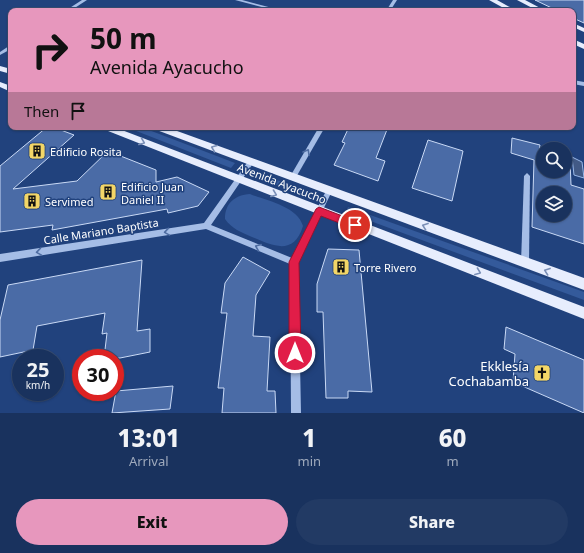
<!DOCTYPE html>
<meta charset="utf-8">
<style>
:root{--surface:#19325e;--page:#223a64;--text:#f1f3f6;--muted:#9faabc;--line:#374d73;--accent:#e797bd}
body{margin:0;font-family:"Noto Sans",sans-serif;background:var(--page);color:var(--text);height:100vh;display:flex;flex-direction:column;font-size:15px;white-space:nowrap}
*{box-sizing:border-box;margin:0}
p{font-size:13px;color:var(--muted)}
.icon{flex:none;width:22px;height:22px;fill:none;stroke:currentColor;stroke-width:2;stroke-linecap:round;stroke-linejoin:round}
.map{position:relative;height:413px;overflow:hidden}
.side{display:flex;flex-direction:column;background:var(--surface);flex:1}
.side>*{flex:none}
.guide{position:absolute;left:8px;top:8px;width:568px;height:122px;border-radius:8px;box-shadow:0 1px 3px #0004,0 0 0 1px var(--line);background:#e797bd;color:#111;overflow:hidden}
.controls{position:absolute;left:536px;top:142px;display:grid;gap:8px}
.controls a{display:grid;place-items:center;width:36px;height:36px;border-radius:50%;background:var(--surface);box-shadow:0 1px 3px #0004,0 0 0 1px var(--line);font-size:20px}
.speed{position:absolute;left:12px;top:349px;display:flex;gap:8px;font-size:20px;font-weight:700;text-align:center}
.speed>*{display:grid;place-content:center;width:52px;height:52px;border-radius:50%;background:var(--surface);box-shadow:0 1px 3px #0004,0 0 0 1px var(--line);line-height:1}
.speed small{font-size:10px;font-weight:400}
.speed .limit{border:6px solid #d22;background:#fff;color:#111}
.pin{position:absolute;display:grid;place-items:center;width:34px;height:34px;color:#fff;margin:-17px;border:2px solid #fff;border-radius:50%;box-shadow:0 1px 4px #0007}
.me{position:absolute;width:44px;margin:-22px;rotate:0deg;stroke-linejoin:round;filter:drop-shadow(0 0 3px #0008)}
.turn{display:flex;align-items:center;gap:14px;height:84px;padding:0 16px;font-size:18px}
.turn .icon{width:52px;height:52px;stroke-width:2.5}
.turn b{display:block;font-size:28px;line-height:34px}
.then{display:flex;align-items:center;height:38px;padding:0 16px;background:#0003;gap:8px;font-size:15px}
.eta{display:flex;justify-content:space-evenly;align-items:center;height:68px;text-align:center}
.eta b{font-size:24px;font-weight:800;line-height:28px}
.cta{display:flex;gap:8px;margin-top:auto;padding:8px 16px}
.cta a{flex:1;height:46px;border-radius:24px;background:var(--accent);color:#111;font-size:16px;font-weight:800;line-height:46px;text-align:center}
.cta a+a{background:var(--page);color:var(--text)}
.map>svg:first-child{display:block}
</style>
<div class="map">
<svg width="584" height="413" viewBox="0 0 584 413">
<rect width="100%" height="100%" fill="#21427d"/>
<g fill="#345a9b">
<path d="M 126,127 L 141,127 L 235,163 L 231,168 Z"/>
<path d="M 259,173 L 308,192 L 305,196 L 256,177 Z"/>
<path d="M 250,194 C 267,201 297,206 303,226 C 294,256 273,246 252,237 C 241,232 232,229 225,219 C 225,203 235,195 250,194 Z"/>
<path d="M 348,207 L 584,292 L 584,300 L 346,212 Z"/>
</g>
<path fill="#425a86" stroke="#99b7e7" d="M 572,157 L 582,162 L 584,178 L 574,175 Z"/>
<g fill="#4a6ba6" stroke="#c9d9f5" fill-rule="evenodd">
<path d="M 535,0 L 584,0 L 584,23 L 573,18 L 573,11 L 558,11 Z"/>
<path d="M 47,127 L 53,127 L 74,135 L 13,189 L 77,181 L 108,151 L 156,170 L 156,182 L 177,177 L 209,192 L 198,206 L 168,213 L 167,209 L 52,230 L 53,225 L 0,232 L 0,166 Z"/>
<path d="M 349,127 L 388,127 L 376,158 L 385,161 L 378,181 L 334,165 L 345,143 L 342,142 Z"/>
<path d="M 512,138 L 540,145 L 539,152 L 543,153 L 543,171 L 565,171 L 565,159 L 570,160 L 571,185 L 584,189 L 584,244 L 532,227 L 534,160 L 511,153 ZM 543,193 L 565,193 L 565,215 L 543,215 Z"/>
<path d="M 428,140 L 463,151 L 452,201 L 412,188 Z"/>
<path d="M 328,249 L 359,250 L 372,392 L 348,391 L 348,398 L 326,398 L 323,312 L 317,312 L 317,284 Z"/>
<path d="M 243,257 L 270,272 L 256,295 L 253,336 L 270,337 L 267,391 L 275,391 L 276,413 L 222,413 L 224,388 L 218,388 L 227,313 L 221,313 L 225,283 Z"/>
<path d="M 142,260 L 137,331 L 150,329 L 150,352 L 120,358 L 104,358 L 107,333 L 102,334 L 105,313 L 37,326 L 33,350 L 0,357 L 0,320 L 8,285 Z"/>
<path d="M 506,327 L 584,360 L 584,413 L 513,382 L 515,354 L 504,349 Z"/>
<path d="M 173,386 L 170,409 L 112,413 L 116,391 Z"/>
</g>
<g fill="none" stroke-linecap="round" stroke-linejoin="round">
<g fill="#a5bde6" fill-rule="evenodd">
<path d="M 82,0 L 87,0 L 70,11 L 65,11 Z"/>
<path d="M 235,0 L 242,0 L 284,11 L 277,11 Z"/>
<path d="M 393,0 L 397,0 L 390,11 L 386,11 Z"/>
<path d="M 9,46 L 11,46 L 11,49 L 0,55 L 0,52 Z"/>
<path d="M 573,80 L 584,82 L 584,86 L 573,84 Z"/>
<path d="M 319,127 L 325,127 L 295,179 L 291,179 L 290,177 L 291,175 Z"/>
<path d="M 249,160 L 253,160 L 254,162 L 211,225 L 292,258 L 327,189 L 331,189 L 332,191 L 298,262 L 301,413 L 291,413 L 290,264 L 206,229 L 0,262 L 0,254 L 204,223 Z"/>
<path d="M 527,173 L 530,176 L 529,263 L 528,266 L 525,267 L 522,266 L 521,263 L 524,176 Z"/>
</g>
<g fill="#e7edfd" fill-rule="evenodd">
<path d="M 489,0 L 497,0 L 517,11 L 509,11 Z"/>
<path d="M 517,0 L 525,0 L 546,11 L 538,11 Z"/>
<path d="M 573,23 L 584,28 L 584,32 L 573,27 Z"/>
<path d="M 573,39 L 584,44 L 584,49 L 573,44 Z"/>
<path d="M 0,66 L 11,69 L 11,74 L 0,71 Z"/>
<path d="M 0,82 L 11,86 L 11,92 L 0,87 Z"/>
<path d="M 102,127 L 114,127 L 584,307 L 584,319 L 103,129 Z"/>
<path d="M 153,127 L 166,127 L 584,278 L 584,290 L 154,129 Z"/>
</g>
</g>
<defs><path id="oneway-chevron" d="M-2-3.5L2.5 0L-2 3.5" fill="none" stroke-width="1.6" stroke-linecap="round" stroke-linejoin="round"/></defs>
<g stroke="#7a8fb7">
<use href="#oneway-chevron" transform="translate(142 142) rotate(22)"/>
<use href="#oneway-chevron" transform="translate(214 148) rotate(-159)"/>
<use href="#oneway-chevron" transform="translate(274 194) rotate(21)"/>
<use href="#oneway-chevron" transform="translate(425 226) rotate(-160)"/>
<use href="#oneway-chevron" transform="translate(547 271) rotate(-160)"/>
<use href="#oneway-chevron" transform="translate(478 272) rotate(21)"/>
</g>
<g stroke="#4f6da2">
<use href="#oneway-chevron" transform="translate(307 152) rotate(-60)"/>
<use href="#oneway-chevron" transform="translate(167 232) rotate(171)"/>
<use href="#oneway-chevron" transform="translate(258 247) rotate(-157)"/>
<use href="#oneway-chevron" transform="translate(39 252) rotate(171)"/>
</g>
<path fill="#e11d48" stroke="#92132f" d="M 319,207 L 358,222 L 360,225 L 355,229 L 321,216 L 299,263 L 301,353 L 299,357 L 295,359 L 291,357 L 289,353 L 289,262 L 316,209 Z"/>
<defs>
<g id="building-square" transform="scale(0.9)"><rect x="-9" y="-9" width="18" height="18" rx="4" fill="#f3d667" stroke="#21427d"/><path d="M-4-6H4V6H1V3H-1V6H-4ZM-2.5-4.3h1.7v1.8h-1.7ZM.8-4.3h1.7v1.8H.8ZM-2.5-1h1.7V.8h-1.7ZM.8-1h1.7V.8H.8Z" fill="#111"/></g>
<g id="church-square" transform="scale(0.9)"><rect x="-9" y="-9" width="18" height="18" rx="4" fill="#f3d667" stroke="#21427d"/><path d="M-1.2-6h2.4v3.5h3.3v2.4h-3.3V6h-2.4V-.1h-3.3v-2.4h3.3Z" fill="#111"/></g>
</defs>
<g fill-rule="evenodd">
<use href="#building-square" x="37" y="151"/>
<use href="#building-square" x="108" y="192"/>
<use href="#building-square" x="32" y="201"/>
<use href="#building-square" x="341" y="267"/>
<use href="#church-square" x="542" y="373"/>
</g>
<g text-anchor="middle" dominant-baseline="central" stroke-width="3" stroke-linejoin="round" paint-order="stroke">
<g font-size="11" fill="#fff" stroke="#21427d" text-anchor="start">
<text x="50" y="151">Edificio Rosita</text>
<text x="121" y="186">Edificio Juan<tspan x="121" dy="13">Daniel II</tspan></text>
<text x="45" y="201">Servimed</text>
<text x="354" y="267">Torre Rivero</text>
</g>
<g font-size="11" fill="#fff" stroke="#21427d">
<text transform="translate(282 183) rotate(21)">Avenida Ayacucho</text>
<text transform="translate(101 231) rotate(-9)">Calle Mariano Baptista</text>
</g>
<g font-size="13" fill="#fff" stroke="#21427d" text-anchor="end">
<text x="529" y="366">Ekklesía<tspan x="529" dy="15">Cochabamba</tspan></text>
</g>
</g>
</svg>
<div class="controls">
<a><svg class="icon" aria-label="search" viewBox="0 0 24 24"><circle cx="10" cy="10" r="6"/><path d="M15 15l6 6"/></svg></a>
<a><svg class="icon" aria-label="layers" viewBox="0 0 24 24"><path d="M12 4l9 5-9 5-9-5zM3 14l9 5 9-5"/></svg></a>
</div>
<div class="speed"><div>25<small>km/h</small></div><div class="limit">30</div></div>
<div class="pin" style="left:355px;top:225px;background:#d93025"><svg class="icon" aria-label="arrive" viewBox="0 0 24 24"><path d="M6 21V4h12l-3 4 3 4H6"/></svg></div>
<svg class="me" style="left:295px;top:353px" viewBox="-20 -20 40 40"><circle r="17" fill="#e11d48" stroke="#fff" stroke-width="3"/><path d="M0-11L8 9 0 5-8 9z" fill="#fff"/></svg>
<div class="guide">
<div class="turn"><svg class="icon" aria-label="right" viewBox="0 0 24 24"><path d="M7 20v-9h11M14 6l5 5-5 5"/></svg><div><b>50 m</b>Avenida Ayacucho</div></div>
<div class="then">Then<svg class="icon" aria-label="arrive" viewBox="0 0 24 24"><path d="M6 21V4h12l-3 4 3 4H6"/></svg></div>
</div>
</div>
<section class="side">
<div class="eta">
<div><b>13:01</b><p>Arrival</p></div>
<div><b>1</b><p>min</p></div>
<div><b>60</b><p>m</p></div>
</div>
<div class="cta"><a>Exit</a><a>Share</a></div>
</section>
